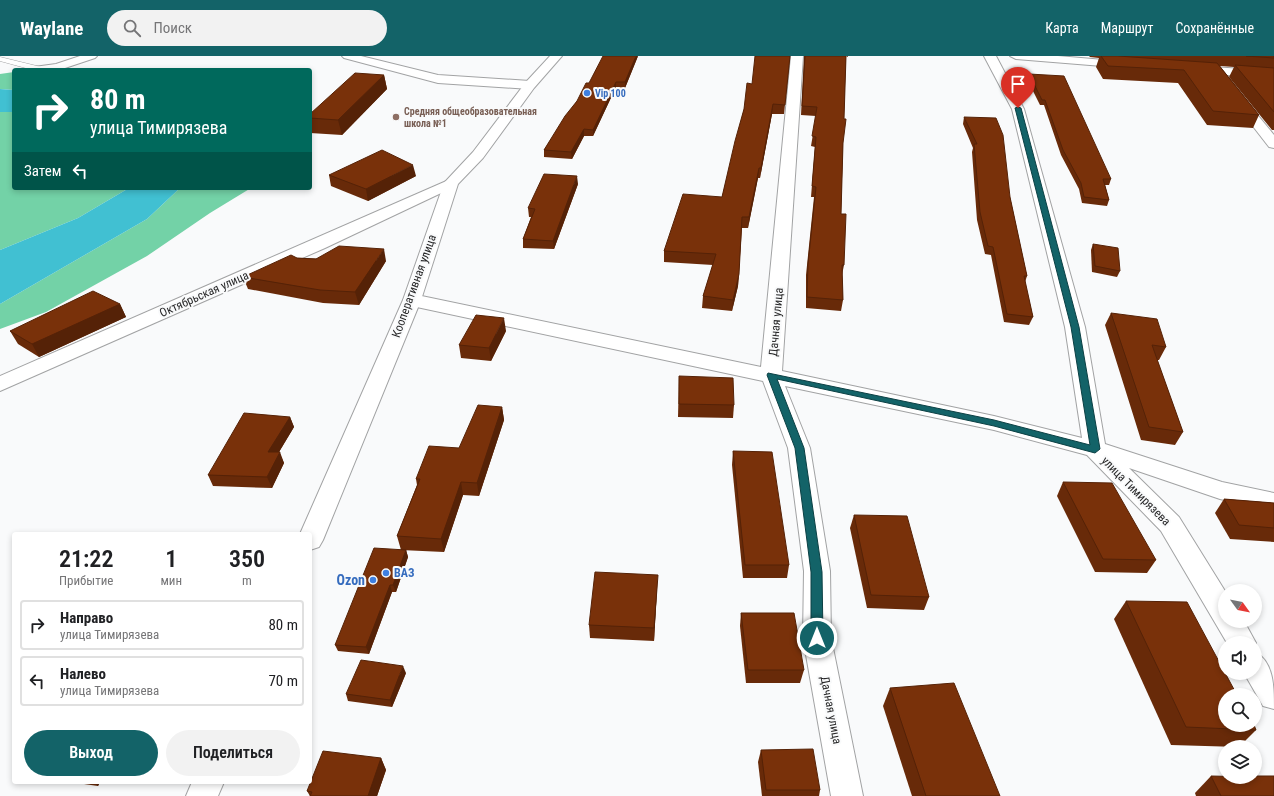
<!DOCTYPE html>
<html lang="ru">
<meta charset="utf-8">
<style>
:root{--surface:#fff;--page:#f2f2f2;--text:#202124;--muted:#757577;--line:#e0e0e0;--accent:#136368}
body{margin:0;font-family:"Roboto Condensed",sans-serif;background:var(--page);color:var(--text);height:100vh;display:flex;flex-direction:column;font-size:15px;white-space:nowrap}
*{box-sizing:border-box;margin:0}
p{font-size:13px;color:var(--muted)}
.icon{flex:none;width:22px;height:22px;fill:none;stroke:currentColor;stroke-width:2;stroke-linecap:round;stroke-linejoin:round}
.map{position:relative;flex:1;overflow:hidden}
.drawer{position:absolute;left:12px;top:476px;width:300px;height:252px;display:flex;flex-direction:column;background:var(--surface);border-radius:4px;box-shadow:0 2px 6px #0003}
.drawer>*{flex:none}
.top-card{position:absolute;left:12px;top:12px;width:300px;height:122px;border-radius:4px;box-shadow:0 2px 6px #0003;background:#00695c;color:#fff;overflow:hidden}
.needle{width:26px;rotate:123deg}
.fabs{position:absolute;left:1218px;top:528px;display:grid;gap:8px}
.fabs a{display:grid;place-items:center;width:44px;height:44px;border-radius:50%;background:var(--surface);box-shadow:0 2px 6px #0003;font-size:20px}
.pin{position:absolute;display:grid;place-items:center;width:34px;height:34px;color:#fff;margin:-41px -17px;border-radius:50% 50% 50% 0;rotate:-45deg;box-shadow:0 0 4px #0007}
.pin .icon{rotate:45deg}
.me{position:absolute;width:44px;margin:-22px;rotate:0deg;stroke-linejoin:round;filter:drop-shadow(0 0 3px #0008)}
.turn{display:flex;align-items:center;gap:14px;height:84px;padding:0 12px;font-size:18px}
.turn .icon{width:52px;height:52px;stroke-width:2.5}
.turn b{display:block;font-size:28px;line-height:34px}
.then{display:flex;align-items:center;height:38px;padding:0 12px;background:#0003;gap:8px;font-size:15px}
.eta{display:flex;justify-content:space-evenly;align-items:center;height:68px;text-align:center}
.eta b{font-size:24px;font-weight:600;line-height:28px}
.primary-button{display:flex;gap:8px;margin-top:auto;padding:8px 12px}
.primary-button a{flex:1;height:46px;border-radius:24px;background:var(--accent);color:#fff;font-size:16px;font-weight:600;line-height:46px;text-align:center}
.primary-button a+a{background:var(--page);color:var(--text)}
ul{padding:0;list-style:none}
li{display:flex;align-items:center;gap:12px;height:50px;margin:0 8px 6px;padding:0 4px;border:2px solid var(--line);border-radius:4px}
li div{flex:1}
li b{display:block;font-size:15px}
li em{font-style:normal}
header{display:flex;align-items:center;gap:24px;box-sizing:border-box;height:56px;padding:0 20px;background:var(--accent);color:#fff}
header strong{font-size:19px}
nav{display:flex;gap:22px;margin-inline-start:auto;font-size:14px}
.search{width:280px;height:36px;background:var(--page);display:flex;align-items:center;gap:10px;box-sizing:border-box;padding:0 14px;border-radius:22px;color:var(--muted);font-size:15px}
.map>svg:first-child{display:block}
</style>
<header>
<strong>Waylane</strong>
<div class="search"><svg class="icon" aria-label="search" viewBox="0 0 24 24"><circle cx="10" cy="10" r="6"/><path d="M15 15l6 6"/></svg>Поиск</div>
<nav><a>Карта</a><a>Маршрут</a><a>Сохранённые</a></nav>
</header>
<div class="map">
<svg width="1274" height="740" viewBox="0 0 1274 740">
<rect width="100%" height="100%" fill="#f9fafb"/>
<g fill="#73d2a7">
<path d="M 14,16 L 14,34 L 0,33 L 0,18 Z"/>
<path d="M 0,56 L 14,56 L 14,132 L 129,132 L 78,162 L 0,194 Z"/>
<path d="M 180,132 L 251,132 L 210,157 L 147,200 L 46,256 L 0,273 L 0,248 L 147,163 Z"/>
</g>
<g fill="#41c0d2">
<path d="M 0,33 L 14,34 L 14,56 L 0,56 Z"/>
<path d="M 129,132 L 180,132 L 147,163 L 0,248 L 0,194 L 78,162 Z"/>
</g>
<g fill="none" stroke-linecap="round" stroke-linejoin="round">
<g stroke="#a2a3a4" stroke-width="1">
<path id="service" d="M 0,1 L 41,11 L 42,13 L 33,14 L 0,5 Z"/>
</g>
<g stroke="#a2a3a4" stroke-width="2">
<g id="minor">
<path d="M 80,0 L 97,0 L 95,2 L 59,14 L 32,13 L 34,11 L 56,8 Z"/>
<path d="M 342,0 L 361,0 L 438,19 L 530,25 L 536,29 L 530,33 L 438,27 L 344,2 Z"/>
<path d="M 791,0 L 803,0 L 782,315 L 994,360 L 1082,382 L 1065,271 L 1012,53 L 984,0 L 996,0 L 1024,53 L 1085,271 L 1105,388 L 1222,426 L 1274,437 L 1274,455 L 1220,443 L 1129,412 L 1179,461 L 1225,535 L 1225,565 L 1244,565 L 1256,587 L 1255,589 L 1255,587 L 1227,587 L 1161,475 L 1087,399 L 994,374 L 785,330 L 810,392 L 830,515 L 831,582 L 863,740 L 831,740 L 803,582 L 804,515 L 788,392 L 763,325 L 412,250 L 406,248 L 403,244 L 406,240 L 412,238 L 761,311 Z"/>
<path d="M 1010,0 L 1058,0 L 1127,6 L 1133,9 L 1127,12 L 1016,3 Z"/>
<path d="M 1195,10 L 1274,15 L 1274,23 L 1191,16 L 1189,14 Z"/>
<path d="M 1237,38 L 1241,39 L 1274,79 L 1274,92 L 1269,91 L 1231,42 Z"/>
<path d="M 451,123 L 456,124 L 458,127 L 456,130 L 325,192 L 0,335 L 0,320 Z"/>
<path d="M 1255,596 C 1274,606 1274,631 1274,653 L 1263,650 L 1244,617 L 1255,617 Z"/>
</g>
</g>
<g stroke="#a2a3a4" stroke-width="2">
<g id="tertiary">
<path d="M 550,0 L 562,0 L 534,32 L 483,102 L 458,128 L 421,244 L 323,484 L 319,491 L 310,494 L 310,478 L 300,478 L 403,244 L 444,127 L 473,96 L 526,26 Z"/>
<path d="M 192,726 L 224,726 L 218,740 L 186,740 Z"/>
</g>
</g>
<use href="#service" fill="#fff" fill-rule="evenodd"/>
<use href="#minor" fill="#fff" fill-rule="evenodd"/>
<use href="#tertiary" fill="#fff" fill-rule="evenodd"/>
</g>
<g fill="#682a09">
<path d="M 638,0 L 625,32 L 616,31 L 593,80 L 584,80 L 572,103 L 544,101 L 544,94 L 577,45 Z"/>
<path d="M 790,0 L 784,58 L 772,58 L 760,122 L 758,122 L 748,172 L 742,172 L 738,230 L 732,255 L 702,252 L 703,240 L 713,209 L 664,206 L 664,195 L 722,141 L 744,53 L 752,28 Z"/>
<path d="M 804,0 L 848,0 L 848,1 L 846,0 L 843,87 L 841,158 L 844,209 L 842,219 L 843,244 L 841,255 L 806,252 L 806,219 L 814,141 L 811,141 L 815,91 L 811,90 L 816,60 L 801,59 Z"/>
<path d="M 1089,0 L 1274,0 L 1274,74 L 1272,74 L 1229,21 L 1234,11 L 1220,10 L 1259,59 L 1253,72 L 1207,69 L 1178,27 L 1103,23 L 1096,11 L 1099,2 L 1090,1 Z"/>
<path d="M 1029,18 L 1111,123 L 1109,129 L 1105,129 L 1109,144 L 1107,150 L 1082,147 L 1079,133 L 1061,99 L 1044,49 L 1040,49 L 1027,23 Z"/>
<path d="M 384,19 L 387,33 L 342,79 L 310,77 L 310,58 Z"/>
<path d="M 964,61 L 1010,141 L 1027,220 L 1025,226 L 1033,261 L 1029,269 L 1004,266 L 991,199 L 985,198 L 977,164 L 972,96 L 973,92 L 963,68 Z"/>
<path d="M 329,119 L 416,120 L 368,145 L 331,130 Z"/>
<path d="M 578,128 L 554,193 L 523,192 L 523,183 L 531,161 L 529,161 L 528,152 Z"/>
<path d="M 1093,188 L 1120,215 L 1117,221 L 1092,216 L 1091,194 Z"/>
<path d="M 297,202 L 386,205 L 359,249 L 323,247 L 248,233 L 243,221 Z"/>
<path d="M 120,248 L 126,261 L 39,301 L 18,288 L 10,275 Z"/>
<path d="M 1111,257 L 1166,291 L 1159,304 L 1157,304 L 1183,376 L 1175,389 L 1141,384 L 1105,269 Z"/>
<path d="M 506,275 L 491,305 L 461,302 L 459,289 Z"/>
<path d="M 679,320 L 734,349 L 733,362 L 678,361 Z"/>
<path d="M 502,351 L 504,364 L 479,440 L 463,439 L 444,496 L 401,494 L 397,480 L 417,429 L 416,423 L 459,392 Z"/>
<path d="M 290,361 L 294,371 L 279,396 L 284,407 L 272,432 L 213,430 L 208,419 Z"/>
<path d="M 733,395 L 789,509 L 787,522 L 743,522 L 732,409 Z"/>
<path d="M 1063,426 L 1156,504 L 1147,517 L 1095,516 L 1057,440 Z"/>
<path d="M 1224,443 L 1274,447 L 1274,486 L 1230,483 L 1215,457 Z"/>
<path d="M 854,459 L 929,541 L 924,554 L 867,552 L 850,472 Z"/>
<path d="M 406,494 L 408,501 L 396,536 L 392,536 L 369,598 L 338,595 L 335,589 Z"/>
<path d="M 657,533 L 654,585 L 590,582 L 589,569 Z"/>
<path d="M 1126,545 L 1256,674 L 1239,691 L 1171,689 L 1114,563 Z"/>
<path d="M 741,557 L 804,614 L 800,627 L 746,627 L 740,570 Z"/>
<path d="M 406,617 L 392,651 L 348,645 L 346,638 Z"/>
<path d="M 890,632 L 1000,740 L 912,740 L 883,650 Z"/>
<path d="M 761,694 L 820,734 L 819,740 L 762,740 L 758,706 Z"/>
<path d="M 381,702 L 386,714 L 377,740 L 310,740 L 307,735 Z"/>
<path d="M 1211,720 L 1274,740 L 1196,740 L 1195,737 Z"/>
<path d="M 70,726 L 100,726 L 98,730 Z"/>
</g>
<g fill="#552207">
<path d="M 636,0 L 638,0 L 625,32 L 625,26 Z"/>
<path d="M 384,19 L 387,33 L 342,79 L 338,64 Z"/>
<path d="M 616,26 L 616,31 L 593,80 L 593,74 Z"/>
<path d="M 773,48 L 772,58 L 760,122 L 761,112 Z"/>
<path d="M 584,73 L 584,80 L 572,103 L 571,96 Z"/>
<path d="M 413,109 L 416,120 L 368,145 L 366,133 Z"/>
<path d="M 759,112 L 758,122 L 748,172 L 749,161 Z"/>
<path d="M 577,120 L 578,128 L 554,193 L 553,185 Z"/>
<path d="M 384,193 L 386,205 L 359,249 L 355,236 Z"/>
<path d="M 739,218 L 738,230 L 732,255 L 733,244 Z"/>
<path d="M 120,248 L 126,261 L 39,301 L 32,288 Z"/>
<path d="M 504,262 L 506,275 L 491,305 L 489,292 Z"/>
<path d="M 502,351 L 504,364 L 479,440 L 477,427 Z"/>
<path d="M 290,361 L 294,371 L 273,406 L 268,396 Z"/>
<path d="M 280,396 L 284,407 L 272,432 L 267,421 Z"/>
<path d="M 461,426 L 463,439 L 444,496 L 441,483 Z"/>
<path d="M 406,494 L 408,501 L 396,536 L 393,529 Z"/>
<path d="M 658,519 L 657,533 L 654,585 L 654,572 Z"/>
<path d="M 390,529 L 392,536 L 369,598 L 366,591 Z"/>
<path d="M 403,610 L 406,617 L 392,651 L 390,644 Z"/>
<path d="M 381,702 L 386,714 L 377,740 L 368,740 Z"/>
<path d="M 95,726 L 100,726 L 98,730 Z"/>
</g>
<g fill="#79310a" stroke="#552207">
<path d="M 603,0 L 636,0 L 625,26 L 616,26 L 593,74 L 584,73 L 571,96 L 544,94 L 565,60 L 577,45 L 586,27 L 589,27 Z"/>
<path d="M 755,0 L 790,0 L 785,49 L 773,48 L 761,112 L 759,112 L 749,161 L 742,161 L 739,218 L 733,244 L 703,240 L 716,198 L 664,195 L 683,138 L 722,141 L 735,85 L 744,53 L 747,27 L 752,28 Z"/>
<path d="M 805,0 L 846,0 L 844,63 L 846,63 L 843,87 L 841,158 L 846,158 L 844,209 L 842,209 L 843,244 L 807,241 L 808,208 L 816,131 L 812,130 L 816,81 L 812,80 L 817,51 L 802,50 Z"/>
<path d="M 1101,0 L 1118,0 L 1217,7 L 1259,59 L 1213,55 L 1184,14 L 1108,10 Z"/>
<path d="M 1246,0 L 1274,0 L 1274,2 Z"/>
<path d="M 1235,9 L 1274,12 L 1274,56 Z"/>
<path d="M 355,17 L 384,19 L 338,64 L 310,62 L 310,58 Z"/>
<path d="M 1029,18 L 1064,20 L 1111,123 L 1103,123 L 1109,144 L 1084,141 L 1081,127 L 1063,94 L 1045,44 L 1042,44 Z"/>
<path d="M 964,61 L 996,62 L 1003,79 L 1010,141 L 1027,220 L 1024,220 L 1033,261 L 1007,258 L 993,191 L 988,190 L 980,156 L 974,88 L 977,88 Z"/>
<path d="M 382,94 L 413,109 L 366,133 L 329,119 Z"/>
<path d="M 544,118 L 577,120 L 553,185 L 523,183 L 535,153 L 528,152 Z"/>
<path d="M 1093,188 L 1118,192 L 1120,215 L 1095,210 Z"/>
<path d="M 339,190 L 384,193 L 355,236 L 320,234 L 243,221 L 291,199 L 297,202 L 316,203 Z"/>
<path d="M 93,235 L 120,248 L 32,288 L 10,275 Z"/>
<path d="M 1111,257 L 1157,263 L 1166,291 L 1152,289 L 1183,376 L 1149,371 Z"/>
<path d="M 476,259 L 504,262 L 489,292 L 459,289 Z"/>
<path d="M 679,320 L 733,322 L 734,349 L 679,348 Z"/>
<path d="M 478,349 L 502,351 L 477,427 L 461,426 L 441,483 L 397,480 L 420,423 L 416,423 L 429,390 L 459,392 Z"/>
<path d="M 244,357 L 290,361 L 268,396 L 280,396 L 267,421 L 208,419 Z"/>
<path d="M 733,395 L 772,396 L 789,509 L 745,509 Z"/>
<path d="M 1063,426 L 1112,427 L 1156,504 L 1103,503 Z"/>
<path d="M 1224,443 L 1274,447 L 1274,472 L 1239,469 Z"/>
<path d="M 854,459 L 907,460 L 929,541 L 871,539 Z"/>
<path d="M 374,492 L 406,494 L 393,529 L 390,529 L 366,591 L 335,589 Z"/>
<path d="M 595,516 L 658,519 L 654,572 L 589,569 Z"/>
<path d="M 1126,545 L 1187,546 L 1237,639 L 1225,639 L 1225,669 L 1254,669 L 1256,674 L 1186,671 Z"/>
<path d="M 741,557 L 794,557 L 804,614 L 748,614 Z"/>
<path d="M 361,604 L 403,610 L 390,644 L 346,638 Z"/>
<path d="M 954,627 L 1000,740 L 926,740 L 890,632 Z"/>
<path d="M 813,693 L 820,734 L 766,734 L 761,694 Z"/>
<path d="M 323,695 L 381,702 L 368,740 L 310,740 L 312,736 L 307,735 Z"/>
<path d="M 1211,720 L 1255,721 L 1255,720 L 1274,720 L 1274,740 L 1221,740 Z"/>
</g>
<path fill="#136368" stroke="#0c4044" d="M 1018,51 L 1021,52 L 1079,271 L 1100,393 L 1095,397 L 994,370 L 777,323 L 804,392 L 822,516 L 823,582 L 821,585 L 817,587 L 813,585 L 811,582 L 811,516 L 795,392 L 767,319 L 768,317 L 994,364 L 1090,389 L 1071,271 L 1015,52 Z"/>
<g fill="#3f7fe0" stroke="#f9fafb" stroke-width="1.5">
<circle cx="587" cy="37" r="4"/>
<circle cx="386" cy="517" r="4"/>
<circle cx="373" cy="524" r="4"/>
</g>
<circle fill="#8d6e63" stroke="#f9fafb" stroke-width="1.5" cx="396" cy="61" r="4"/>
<g text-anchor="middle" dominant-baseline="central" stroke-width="4" stroke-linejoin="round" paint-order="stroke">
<g font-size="10" font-weight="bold" fill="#366cbe" stroke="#f9fafb" text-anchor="start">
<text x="595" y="37">Vip 100</text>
</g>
<g font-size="10" font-weight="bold" fill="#785e54" stroke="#f9fafb" text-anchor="start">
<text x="404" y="55">Средняя общеобразовательная<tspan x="404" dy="12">школа №1</tspan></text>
</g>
<g font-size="12" fill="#282829" stroke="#f9fafb">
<text transform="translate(414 230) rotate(-70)">Кооперативная улица</text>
<text transform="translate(204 238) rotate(-24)">Октябрьская улица</text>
<text transform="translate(776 266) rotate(-85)">Дачная улица</text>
<text transform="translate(1136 435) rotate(45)">улица Тимирязева</text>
<text transform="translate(831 654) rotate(79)">Дачная улица</text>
</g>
<g font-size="12" font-weight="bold" fill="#366cbe" stroke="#f9fafb" text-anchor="start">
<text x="394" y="517">ВАЗ</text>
</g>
<g font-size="14" font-weight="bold" fill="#366cbe" stroke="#f9fafb" text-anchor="end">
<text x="365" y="524">Ozon</text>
</g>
</g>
</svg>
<div class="fabs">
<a><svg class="needle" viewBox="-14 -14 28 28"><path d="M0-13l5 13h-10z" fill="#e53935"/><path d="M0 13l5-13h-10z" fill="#757577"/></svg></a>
<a><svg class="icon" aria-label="sound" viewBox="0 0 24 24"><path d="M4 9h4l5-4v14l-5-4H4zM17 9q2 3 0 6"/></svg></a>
<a><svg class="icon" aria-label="search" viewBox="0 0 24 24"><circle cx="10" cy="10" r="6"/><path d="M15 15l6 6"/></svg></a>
<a><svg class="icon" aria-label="layers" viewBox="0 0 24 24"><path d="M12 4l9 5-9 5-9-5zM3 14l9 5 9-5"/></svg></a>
</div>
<div class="pin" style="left:1018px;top:52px;background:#d93025"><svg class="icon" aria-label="arrive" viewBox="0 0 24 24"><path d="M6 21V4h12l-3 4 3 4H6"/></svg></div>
<svg class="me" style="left:817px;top:582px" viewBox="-20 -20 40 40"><circle r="17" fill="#136368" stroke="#fff" stroke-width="3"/><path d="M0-11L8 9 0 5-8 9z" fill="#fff"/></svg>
<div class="top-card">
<div class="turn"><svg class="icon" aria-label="right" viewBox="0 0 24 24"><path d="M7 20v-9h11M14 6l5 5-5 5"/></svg><div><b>80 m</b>улица Тимирязева</div></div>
<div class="then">Затем<svg class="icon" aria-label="left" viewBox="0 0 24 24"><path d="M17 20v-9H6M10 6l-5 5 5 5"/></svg></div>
</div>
<section class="drawer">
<div class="eta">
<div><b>21:22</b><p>Прибытие</p></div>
<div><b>1</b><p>мин</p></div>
<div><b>350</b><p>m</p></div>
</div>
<ul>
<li><svg class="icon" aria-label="right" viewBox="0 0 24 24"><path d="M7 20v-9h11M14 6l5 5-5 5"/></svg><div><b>Направо</b><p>улица Тимирязева</p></div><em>80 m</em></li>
<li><svg class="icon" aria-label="left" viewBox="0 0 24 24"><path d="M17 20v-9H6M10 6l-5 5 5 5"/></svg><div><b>Налево</b><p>улица Тимирязева</p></div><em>70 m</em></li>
</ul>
<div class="primary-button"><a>Выход</a><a>Поделиться</a></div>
</section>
</div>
